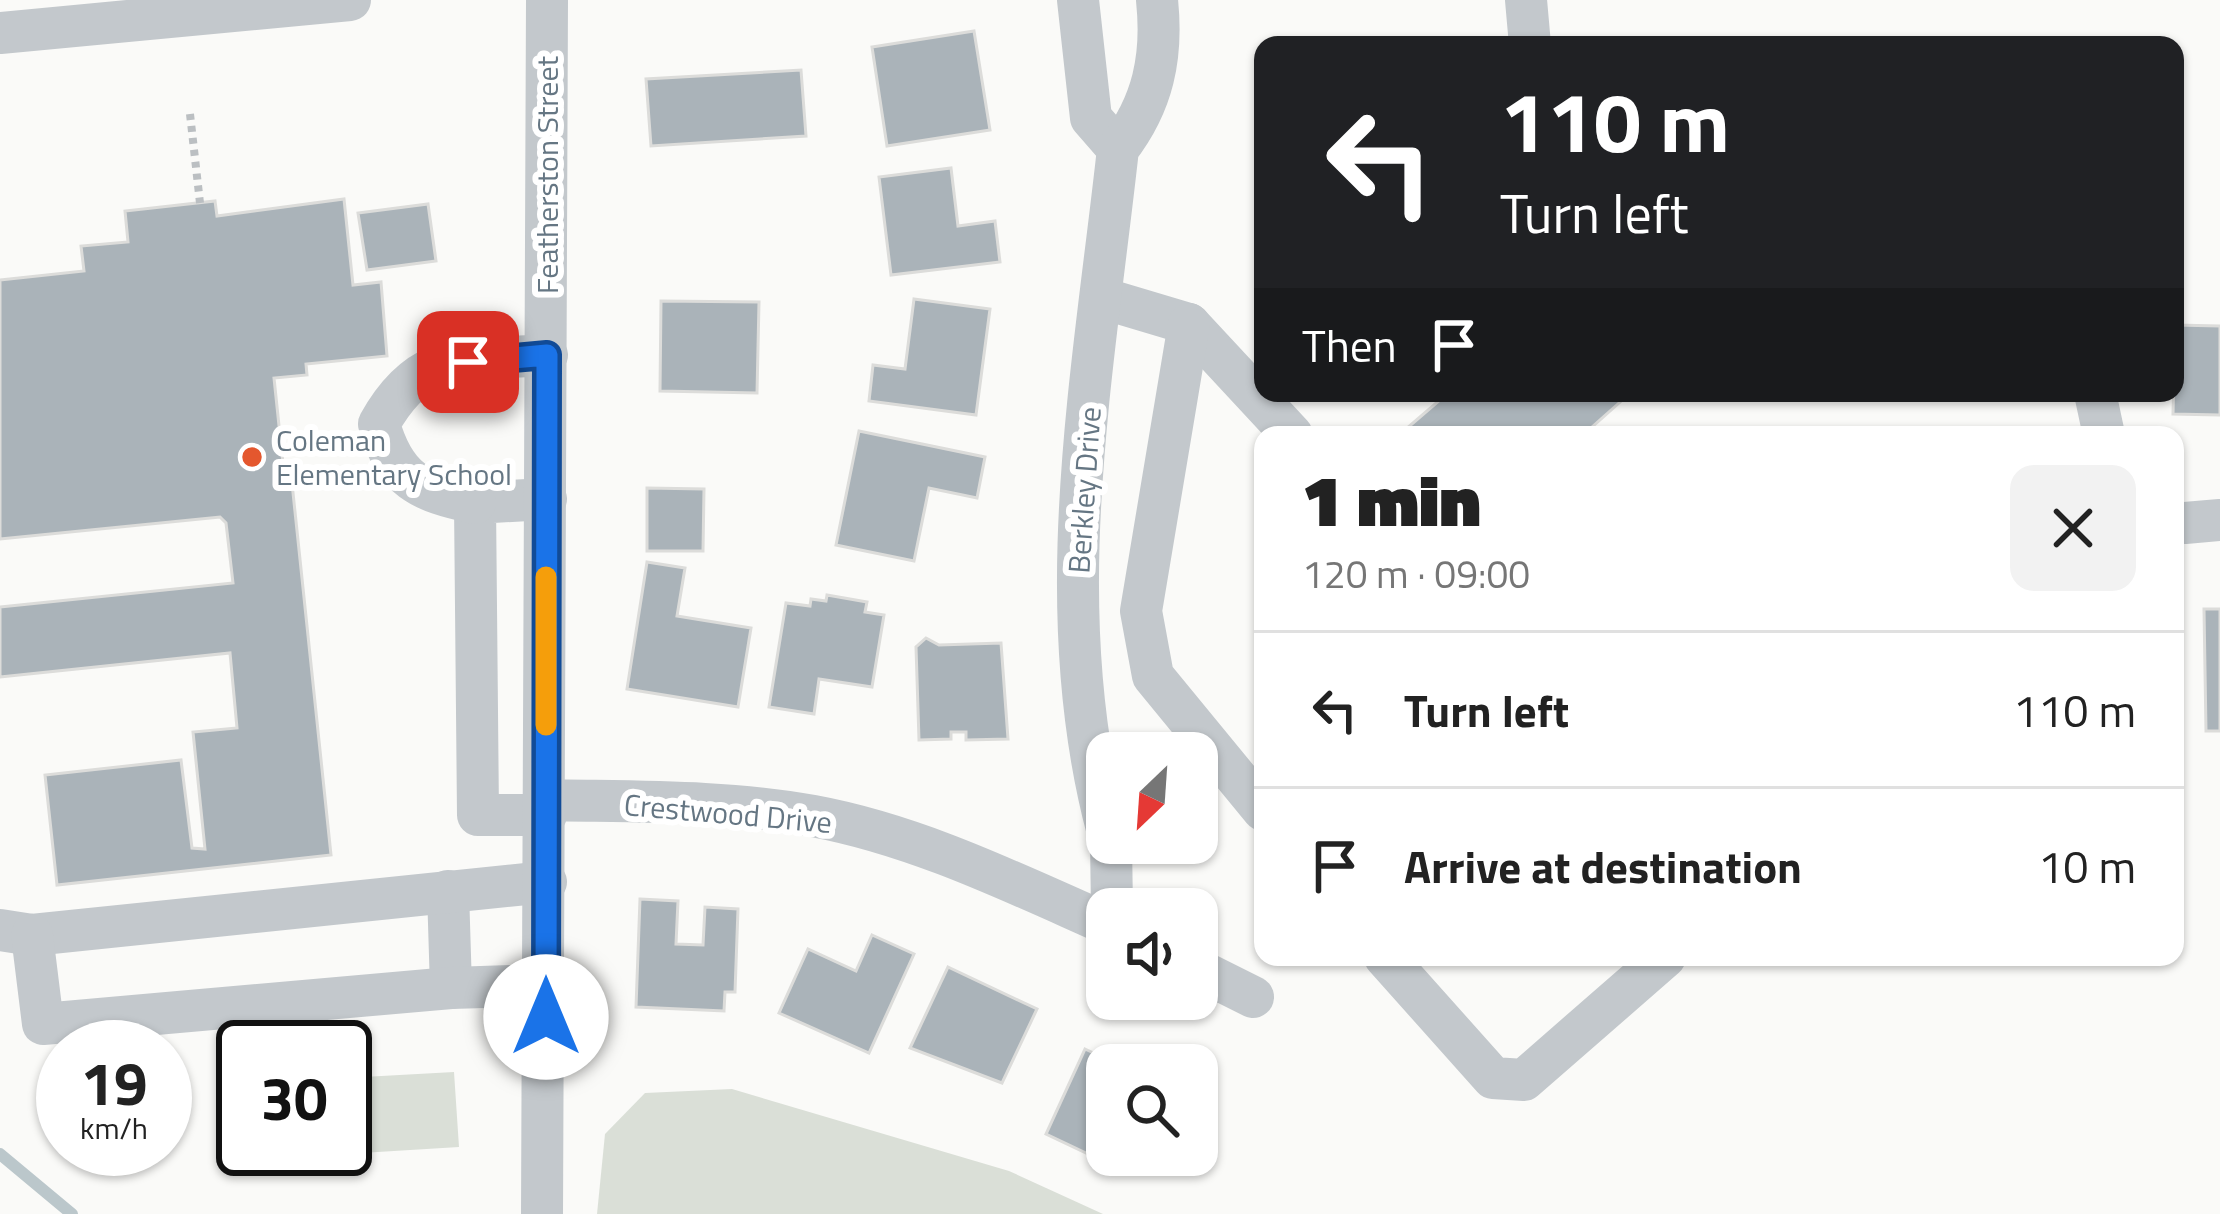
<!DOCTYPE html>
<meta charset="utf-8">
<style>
:root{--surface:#fff;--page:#f2f2f2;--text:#222;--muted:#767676;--line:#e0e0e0}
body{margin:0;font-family:"Titillium Web",sans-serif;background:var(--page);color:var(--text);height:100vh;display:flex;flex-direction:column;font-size:45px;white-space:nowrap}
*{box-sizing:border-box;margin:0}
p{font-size:39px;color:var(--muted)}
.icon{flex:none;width:66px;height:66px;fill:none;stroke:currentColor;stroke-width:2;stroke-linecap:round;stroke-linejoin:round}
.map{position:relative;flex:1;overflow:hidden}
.side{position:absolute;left:1254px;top:426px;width:930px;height:540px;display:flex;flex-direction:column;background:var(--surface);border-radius:24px;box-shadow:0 3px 9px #0004}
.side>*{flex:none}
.hud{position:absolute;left:1254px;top:36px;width:930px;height:366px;border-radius:24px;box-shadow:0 3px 9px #0004;background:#202124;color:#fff;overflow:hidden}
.needle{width:78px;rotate:205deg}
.controls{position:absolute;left:1086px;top:732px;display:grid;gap:24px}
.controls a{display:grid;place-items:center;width:132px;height:132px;border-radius:24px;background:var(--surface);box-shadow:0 3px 9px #0004;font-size:60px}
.speed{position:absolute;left:36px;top:1020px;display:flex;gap:24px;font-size:60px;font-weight:700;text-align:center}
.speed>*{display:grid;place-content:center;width:156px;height:156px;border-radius:50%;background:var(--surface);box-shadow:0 3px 9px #0004;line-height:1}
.speed small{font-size:30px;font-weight:400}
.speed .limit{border:6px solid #111;border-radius:18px;background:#fff;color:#111}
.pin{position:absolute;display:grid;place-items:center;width:102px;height:102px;color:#fff;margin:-51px;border-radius:24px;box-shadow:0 6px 18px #0006}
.me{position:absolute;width:132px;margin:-66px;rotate:0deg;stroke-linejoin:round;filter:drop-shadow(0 0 9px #0008)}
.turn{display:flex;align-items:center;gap:42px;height:252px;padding:0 48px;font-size:54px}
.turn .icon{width:156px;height:156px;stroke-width:2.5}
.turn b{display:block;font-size:84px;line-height:102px}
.then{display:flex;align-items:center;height:114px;padding:0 48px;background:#0003;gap:24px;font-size:45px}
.round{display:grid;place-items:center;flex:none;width:126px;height:126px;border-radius:24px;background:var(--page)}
.headline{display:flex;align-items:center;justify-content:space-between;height:204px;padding:0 48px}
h1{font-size:72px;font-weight:800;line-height:90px}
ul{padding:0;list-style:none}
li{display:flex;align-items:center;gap:36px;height:156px;padding:0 48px;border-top:3px solid var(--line)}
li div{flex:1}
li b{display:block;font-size:45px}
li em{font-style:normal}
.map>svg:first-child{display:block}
</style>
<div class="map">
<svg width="2220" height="1214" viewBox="0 0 2220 1214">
<rect width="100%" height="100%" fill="#fafaf8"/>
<g fill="#dadfd7">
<path d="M 454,1072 L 459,1147 L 329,1155 L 329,1149 L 345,1149 L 345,1078 Z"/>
<path d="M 732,1089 L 1009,1171 L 1103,1214 L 597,1214 L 605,1134 L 645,1093 Z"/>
</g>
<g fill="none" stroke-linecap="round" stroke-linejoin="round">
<path stroke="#bbc7cb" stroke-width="12" d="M 0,1154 L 72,1214"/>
</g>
<g fill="#aab3b9" stroke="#dcdcda" stroke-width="3">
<path d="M 974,31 L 990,130 L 887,146 L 872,47 Z"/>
<path d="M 801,70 L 806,136 L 651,146 L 646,79 Z"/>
<path d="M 951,168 L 958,226 L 995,221 L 1000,262 L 891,275 L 879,177 Z"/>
<path d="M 344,199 L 353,285 L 381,282 L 387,356 L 306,364 L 307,375 L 274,378 L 283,464 L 290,464 L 331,855 L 57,885 L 45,775 L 181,760 L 192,848 L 205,849 L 193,732 L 237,728 L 230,653 L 0,677 L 0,607 L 233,583 L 226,523 L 220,517 L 0,539 L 0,280 L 84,271 L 81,246 L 128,242 L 125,211 L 215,201 L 217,216 Z"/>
<path d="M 428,204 L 436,261 L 367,270 L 358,213 Z"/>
<path d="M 914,299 L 990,309 L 976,415 L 869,401 L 873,365 L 905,369 Z"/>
<path d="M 661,301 L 759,302 L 757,393 L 660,391 Z"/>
<path d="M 2175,325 L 2220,326 L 2220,415 L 2173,414 Z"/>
<path d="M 1436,393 L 1625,393 L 1628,395 L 1583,435 L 1399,435 L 1441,399 Z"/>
<path d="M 859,431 L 985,457 L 977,498 L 929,488 L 914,561 L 836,545 Z"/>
<path d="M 647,488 L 704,489 L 703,551 L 647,551 Z"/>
<path d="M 647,562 L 685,568 L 677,616 L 751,628 L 738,707 L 627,689 Z"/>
<path d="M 827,595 L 867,602 L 865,612 L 884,615 L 872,687 L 819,679 L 814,714 L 769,707 L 786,603 L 810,606 L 811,599 L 826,601 Z"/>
<path d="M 2204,609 L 2220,609 L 2220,731 L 2206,731 Z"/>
<path d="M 926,638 L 939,645 L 1001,643 L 1008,739 L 966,740 L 966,732 L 951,732 L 951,739 L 919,740 L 916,647 Z"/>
<path d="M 640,899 L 678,901 L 676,944 L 703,945 L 705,907 L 738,909 L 735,992 L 725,992 L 724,1011 L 636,1007 Z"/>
<path d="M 872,935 L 914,954 L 869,1053 L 779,1013 L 808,949 L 856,971 Z"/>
<path d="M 948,967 L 1037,1009 L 1002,1083 L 910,1048 Z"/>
<path d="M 1085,1049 L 1119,1065 L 1107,1065 L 1107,1155 L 1131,1155 L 1124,1171 L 1046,1134 Z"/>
</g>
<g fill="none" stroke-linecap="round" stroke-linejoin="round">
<path stroke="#bbbfc2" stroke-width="8" stroke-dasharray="6 6" stroke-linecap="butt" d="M 190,114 L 200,203"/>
<g stroke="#c3c8cc" stroke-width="42">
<path d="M 1078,0 L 1091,118 L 1118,149"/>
<path d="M 1526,0 L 1530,45"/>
<path d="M 0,33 L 350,0"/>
<path d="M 1102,298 L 1189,324 L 1292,435"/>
<path d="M 1189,324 L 1141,611 L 1153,676 L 1263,810"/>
<path d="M 2095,393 L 2104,435"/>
<path d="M 546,499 L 475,503 L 478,815 L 546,815"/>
<path d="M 475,503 C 419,491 395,480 379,424 C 422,346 468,361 547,355"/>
<path d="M 2185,523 L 2220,520"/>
<path d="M 546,800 C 634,802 726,800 813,816 C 916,835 1012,882 1107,924"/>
<path d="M 1107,829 C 1048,606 1093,375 1118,149 C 1153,104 1163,57 1157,0"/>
<path d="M 1111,843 L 1112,909"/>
<path d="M 448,891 L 451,988"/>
<path d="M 0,930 L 32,935 L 546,882"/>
<path d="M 32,935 L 43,1024 L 451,988 L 545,985"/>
<path d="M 1385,957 L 1493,1078 L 1524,1080 L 1665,957"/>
<path d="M 1197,969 L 1253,997"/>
<path d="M 542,1214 L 547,0"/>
</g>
</g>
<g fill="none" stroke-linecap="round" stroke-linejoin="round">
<g stroke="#114b97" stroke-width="30">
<path id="route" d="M 468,362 L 547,355 L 546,1017"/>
</g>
<use href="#route" stroke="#1a73e8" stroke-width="21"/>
<path stroke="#f59e0b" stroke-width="21" d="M 546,577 L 546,725"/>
</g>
<circle fill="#e4572e" stroke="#fff" stroke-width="4.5" cx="252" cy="457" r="12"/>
<g text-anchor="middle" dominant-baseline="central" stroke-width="12" stroke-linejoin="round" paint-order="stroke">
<g font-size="30" fill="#657683" stroke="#fff">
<text transform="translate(547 175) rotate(-90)">Featherston Street</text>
<text transform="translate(1084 490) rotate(-86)">Berkley Drive</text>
<text transform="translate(728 813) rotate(5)">Crestwood Drive</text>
</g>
<g font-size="30" fill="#657683" stroke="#fff" text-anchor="start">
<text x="276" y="440">Coleman<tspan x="276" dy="34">Elementary School</tspan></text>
</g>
</g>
</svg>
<div class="controls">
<a><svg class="needle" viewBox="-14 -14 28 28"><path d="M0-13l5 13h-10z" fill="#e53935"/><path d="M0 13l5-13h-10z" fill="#767676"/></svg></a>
<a><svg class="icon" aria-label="sound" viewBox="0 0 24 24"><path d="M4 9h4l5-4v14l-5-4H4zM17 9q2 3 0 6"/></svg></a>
<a><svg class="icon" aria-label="search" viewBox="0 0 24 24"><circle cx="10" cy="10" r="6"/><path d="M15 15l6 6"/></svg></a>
</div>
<div class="speed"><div>19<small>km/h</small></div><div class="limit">30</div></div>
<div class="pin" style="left:468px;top:362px;background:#d93025"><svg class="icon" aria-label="arrive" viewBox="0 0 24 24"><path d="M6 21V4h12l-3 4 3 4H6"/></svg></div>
<svg class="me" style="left:546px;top:1017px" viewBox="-20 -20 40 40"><circle r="19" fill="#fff"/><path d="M0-13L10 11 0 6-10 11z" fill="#1a73e8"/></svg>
<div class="hud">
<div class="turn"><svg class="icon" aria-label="left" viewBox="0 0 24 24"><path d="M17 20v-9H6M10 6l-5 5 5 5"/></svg><div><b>110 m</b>Turn left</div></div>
<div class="then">Then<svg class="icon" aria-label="arrive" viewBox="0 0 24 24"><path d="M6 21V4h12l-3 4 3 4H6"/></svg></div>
</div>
<section class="side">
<div class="headline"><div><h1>1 min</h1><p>120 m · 09:00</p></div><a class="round"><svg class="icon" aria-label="close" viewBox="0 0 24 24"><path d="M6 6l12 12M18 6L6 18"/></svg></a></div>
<ul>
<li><svg class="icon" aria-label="left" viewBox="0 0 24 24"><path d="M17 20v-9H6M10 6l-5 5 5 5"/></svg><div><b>Turn left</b></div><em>110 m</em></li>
<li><svg class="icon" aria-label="arrive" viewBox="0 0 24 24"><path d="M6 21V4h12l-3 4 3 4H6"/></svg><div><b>Arrive at destination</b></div><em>10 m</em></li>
</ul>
</section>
</div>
